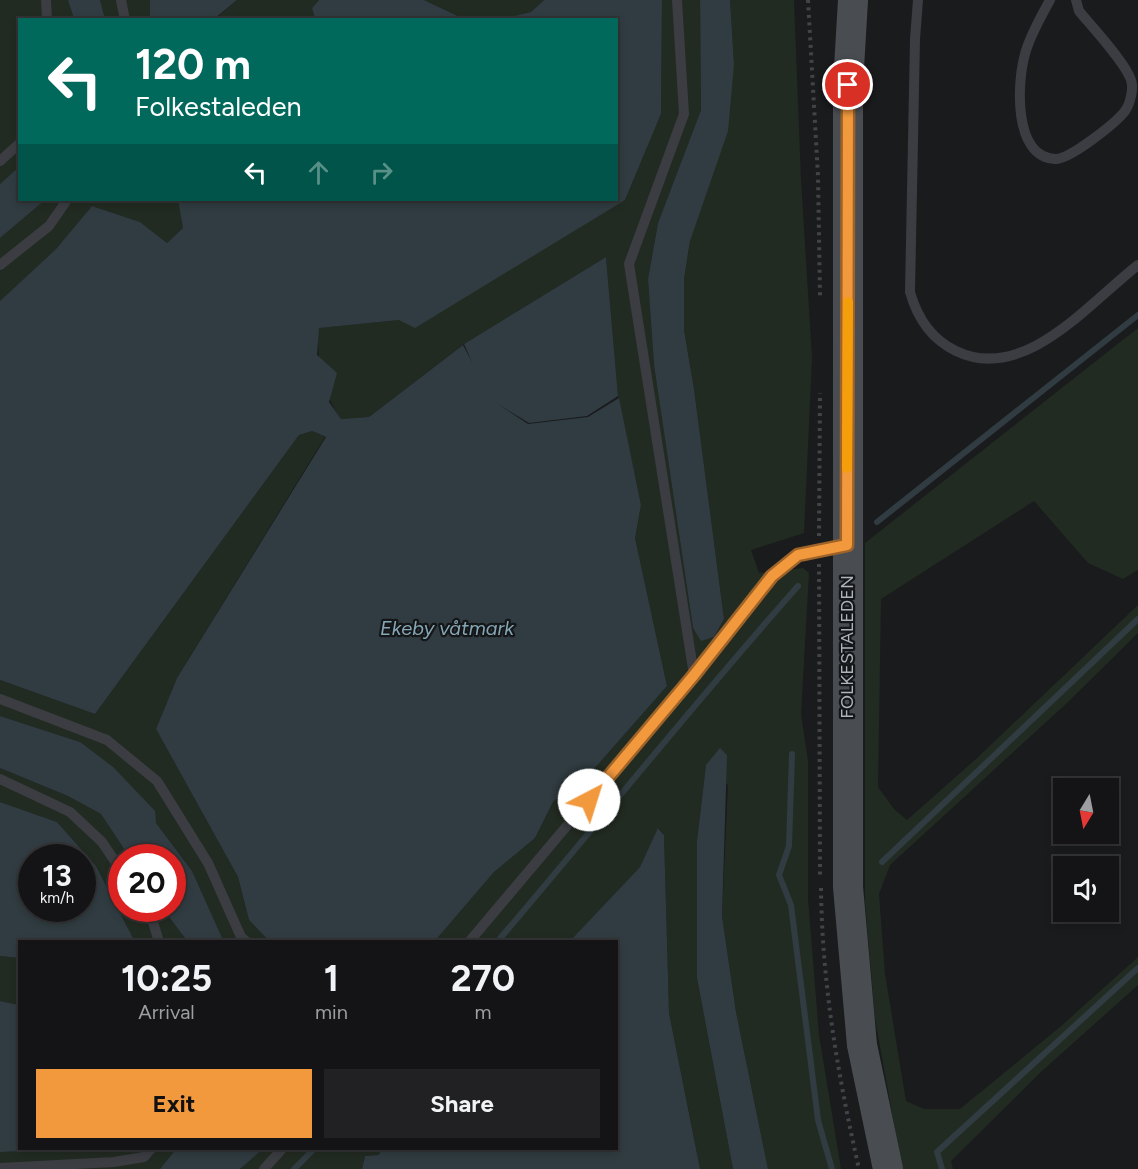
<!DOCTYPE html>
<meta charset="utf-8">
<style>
:root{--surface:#141416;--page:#212123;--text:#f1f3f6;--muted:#9d9ea1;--line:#333335;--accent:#f2983d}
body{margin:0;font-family:Figtree,sans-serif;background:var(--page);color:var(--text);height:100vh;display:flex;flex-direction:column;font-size:22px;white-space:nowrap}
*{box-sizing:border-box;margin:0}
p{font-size:20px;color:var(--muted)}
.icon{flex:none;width:33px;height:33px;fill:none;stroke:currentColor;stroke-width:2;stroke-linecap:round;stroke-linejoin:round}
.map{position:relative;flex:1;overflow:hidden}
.panel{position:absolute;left:18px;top:940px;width:600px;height:210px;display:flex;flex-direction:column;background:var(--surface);border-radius:0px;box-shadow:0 3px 9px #0003,0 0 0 2px var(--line)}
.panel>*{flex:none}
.banner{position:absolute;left:18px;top:18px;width:600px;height:183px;border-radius:0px;box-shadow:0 3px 9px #0003,0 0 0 2px var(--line);background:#00695c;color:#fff;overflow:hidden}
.needle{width:39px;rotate:190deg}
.controls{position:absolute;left:1053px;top:778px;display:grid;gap:12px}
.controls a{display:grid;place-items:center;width:66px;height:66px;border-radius:0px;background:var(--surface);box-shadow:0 3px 9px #0003,0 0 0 2px var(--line);font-size:30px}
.speed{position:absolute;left:18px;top:844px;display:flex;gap:12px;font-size:30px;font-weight:700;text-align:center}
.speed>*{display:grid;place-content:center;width:78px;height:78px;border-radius:50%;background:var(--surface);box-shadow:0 3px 9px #0003,0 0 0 2px var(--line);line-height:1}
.speed small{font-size:15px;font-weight:400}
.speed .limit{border:9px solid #d22;background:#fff;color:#111}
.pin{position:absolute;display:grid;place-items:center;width:51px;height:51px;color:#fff;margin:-26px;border:3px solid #fff;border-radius:50%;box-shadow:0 2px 6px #0007}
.me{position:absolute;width:66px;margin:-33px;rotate:40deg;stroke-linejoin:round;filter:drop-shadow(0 0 4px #0008)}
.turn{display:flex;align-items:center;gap:21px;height:126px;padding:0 18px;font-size:27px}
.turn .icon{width:78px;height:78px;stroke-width:2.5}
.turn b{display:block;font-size:42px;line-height:51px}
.lanes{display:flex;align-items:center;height:57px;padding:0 18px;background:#0003;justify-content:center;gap:30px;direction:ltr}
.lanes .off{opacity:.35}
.eta{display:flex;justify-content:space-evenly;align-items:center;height:102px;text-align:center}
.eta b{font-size:36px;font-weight:700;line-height:42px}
.primary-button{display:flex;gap:12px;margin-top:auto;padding:12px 18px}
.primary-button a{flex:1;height:69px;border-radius:0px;background:var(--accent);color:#111;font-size:24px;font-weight:700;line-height:69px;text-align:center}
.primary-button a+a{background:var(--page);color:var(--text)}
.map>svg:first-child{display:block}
</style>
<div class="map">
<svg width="1138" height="1169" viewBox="0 0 1138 1169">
<rect width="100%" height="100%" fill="#1a1b1d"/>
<g fill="#222b22">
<path d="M 0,0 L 68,0 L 74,19 L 20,20 L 19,167 L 0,184 Z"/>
<path d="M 100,0 L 150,0 L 150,19 L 105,19 Z"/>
<path d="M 237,0 L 319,0 L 312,8 L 315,19 L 214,20 Z"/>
<path d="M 424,0 L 544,0 L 531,12 L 502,20 L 464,19 Z"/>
<path d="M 662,0 L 700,0 L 701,110 L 658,223 L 648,279 L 654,365 L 693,628 L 701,640 L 714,637 L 724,619 L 694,389 L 684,330 L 684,279 L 690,241 L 734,64 L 730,0 L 794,0 L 801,180 L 812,358 L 804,533 L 751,550 L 759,573 L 803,568 L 809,573 L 801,714 L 808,761 L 808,899 L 819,1035 L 841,1169 L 768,1169 L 736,1012 L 722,916 L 728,785 L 706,766 L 697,841 L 697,978 L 733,1169 L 700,1169 L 669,1013 L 664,835 L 659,828 L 640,867 L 569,942 L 434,942 L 494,872 L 535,838 L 553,802 L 587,777 L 667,686 L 635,538 L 641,505 L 618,396 L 606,257 L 464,344 L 369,417 L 341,419 C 322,392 317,361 318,328 L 399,320 L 625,200 L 661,114 Z"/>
<path d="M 45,200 L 178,200 L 183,228 L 167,243 L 140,222 L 92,206 L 56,249 L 0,301 L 0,238 Z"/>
<path d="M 1138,328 L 1138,570 L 1123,579 L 1088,563 L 1034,501 L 881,599 L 878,787 L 894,809 L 907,820 L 976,759 L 1138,605 L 1138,633 L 1068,702 L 890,865 L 879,894 L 885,974 L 906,1101 L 924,1109 L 960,1109 L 1060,1027 L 1138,957 L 1138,985 L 1042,1071 L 951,1161 L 953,1169 L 902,1169 L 875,1018 L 865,902 L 865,543 Z"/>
<path d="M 312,431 L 325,437 L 177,678 L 156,729 L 238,877 L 249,920 L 270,942 L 224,942 L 192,871 L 156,823 L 80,742 L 0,716 L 0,680 L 95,714 L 299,435 Z"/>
<path d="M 0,768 L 68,796 L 101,814 L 130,858 L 122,858 L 122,909 L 163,909 L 188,942 L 135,942 L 96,866 L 57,822 L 0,802 Z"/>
<path d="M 0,956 L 19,958 L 19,1005 L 0,1001 Z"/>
<path d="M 89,1149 L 176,1149 L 160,1169 L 0,1169 L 0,1152 Z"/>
<path d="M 263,1149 L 383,1149 L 378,1155 L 365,1156 L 362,1169 L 240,1169 Z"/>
</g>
<g fill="#303c41" fill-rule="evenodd">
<path d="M 68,0 L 100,0 L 105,19 L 74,19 Z"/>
<path d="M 150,0 L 237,0 L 214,19 L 150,20 Z"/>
<path d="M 319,0 L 424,0 L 464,19 L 315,19 L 312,8 Z"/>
<path d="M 544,0 L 662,0 L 661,114 L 625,200 L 415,328 L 399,320 L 319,328 L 317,355 L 337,373 L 329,402 L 341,419 L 369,417 L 463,345 L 472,362 L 464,344 L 606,257 L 618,396 L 587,416 L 529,423 L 498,404 L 528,424 L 588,417 L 619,398 L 641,505 L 635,538 L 667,686 L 587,777 L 553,802 L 535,838 L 494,872 L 434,942 L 270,942 L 249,920 L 238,877 L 156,729 L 177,678 L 326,437 L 312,431 L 299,435 L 95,714 L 0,680 L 0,301 L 56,249 L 92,206 L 140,222 L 167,243 L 183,228 L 178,200 L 616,200 L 616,20 L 502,19 L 531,12 Z"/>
<path d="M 700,0 L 730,0 L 734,64 L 728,131 L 690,241 L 684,279 L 684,330 L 694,389 L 724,619 L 714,637 L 701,641 L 693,628 L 654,365 L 648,279 L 658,223 L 701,110 Z"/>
<path d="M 19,167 L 20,200 L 45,200 L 0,238 L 0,184 Z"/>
<path d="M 0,716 L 80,742 L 113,767 L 155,811 L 156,823 L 192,871 L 224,942 L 188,942 L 163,909 L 172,909 L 172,858 L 130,858 L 101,814 L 68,796 L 0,768 Z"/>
<path d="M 720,748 L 727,755 L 722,916 L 736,1012 L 768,1169 L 733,1169 L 697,978 L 697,841 L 706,765 Z"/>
<path d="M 0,802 L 57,822 L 96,866 L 135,942 L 20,942 L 19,958 L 0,956 ZM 32,858 L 82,858 L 82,909 L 32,909 Z"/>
<path d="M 658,828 L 664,835 L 669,1013 L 700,1169 L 362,1169 L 365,1156 L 378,1155 L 383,1149 L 616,1149 L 616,942 L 569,942 L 640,867 Z"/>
<path d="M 0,1001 L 19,1005 L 20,1149 L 89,1149 L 0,1152 Z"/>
<path d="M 176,1149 L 263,1149 L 240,1169 L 160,1169 Z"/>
</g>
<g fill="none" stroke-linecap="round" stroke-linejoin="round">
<g stroke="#303c41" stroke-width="6">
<path d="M 877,522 L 1138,315"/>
<path d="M 792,754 L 789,846 L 779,875 L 791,905 L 818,1120 L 832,1169"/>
<path d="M 882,862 L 1138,619"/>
<path d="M 497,942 C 598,824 695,702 798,586"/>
<path d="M 294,1169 L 314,1149"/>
<path d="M 942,1169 L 937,1152 L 1138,968"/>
</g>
<g stroke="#414449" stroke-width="4" stroke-dasharray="3 4.5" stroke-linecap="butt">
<path d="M 808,0 L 818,176 L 820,296"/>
<path d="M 819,536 L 820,393"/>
<path d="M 819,564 L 820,875"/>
<path d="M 821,888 C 822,984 838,1076 859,1169"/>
</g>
<g stroke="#3b3d42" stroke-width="10">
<path d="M 46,0 L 47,20"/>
<path d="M 121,0 L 125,20"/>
<path d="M 677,0 L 684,114 L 629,264 L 694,675"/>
<path d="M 918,0 L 915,39 L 910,292 C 917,317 931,339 956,351 C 1024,384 1089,303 1138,265"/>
<path d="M 1050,0 C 1041,17 1030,35 1025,54 C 1017,82 1013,157 1055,159 C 1069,160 1116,123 1125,111 C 1130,104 1134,89 1131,80 C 1125,62 1092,27 1079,11 L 1076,0"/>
<path d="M 0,161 L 20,143"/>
<path d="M 0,265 L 49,226 L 67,200"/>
<path d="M 0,699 L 107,740 L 157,781 L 208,863 L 241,937 L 247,942"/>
<path d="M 0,779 L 70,812 L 102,842 L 122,872"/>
<path d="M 145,909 L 153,922 L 159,942"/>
<path d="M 469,942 L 694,675 L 772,576 L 798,555 L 846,545"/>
<path d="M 0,1168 L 114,1162 L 144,1157 L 151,1149"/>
<path d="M 264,1169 L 282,1149"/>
</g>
<path stroke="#494d52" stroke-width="30" d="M 853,0 L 848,85 L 848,887 L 862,1045 L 888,1169"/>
</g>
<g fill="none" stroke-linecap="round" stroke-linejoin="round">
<g stroke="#9d6328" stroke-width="15">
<path id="route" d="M 589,800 L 694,675 L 772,576 L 798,555 L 847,545 L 848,85"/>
</g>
<use href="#route" stroke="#f2983d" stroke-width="10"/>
<path stroke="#f59e0b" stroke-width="10" d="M 847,468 L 848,302"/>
</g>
<g text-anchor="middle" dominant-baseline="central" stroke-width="4.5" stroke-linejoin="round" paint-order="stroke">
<g font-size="18" fill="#adb4bc" stroke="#151618">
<text transform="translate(847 647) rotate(-90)">FOLKESTALEDEN</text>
</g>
<g font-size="20" font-style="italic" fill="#85a7b6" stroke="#151618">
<text x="447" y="628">Ekeby våtmark</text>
</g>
</g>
</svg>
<div class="controls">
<a><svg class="needle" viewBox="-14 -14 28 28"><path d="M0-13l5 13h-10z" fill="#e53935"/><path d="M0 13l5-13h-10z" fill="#9d9ea1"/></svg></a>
<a><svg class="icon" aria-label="sound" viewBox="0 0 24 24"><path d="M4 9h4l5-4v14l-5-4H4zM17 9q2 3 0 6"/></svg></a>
</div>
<div class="speed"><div>13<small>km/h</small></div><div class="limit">20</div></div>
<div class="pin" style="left:848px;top:85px;background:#d93025"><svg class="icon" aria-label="arrive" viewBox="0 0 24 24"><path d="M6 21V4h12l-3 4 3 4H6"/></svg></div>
<svg class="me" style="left:589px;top:800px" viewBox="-20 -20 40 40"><circle r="19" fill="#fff"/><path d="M0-13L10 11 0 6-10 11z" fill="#f2983d"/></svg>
<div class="banner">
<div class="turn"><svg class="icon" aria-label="left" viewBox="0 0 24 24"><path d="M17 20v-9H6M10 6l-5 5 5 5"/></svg><div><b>120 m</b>Folkestaleden</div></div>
<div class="lanes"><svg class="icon" aria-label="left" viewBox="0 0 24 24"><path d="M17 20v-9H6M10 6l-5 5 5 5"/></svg><svg class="icon off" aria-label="ahead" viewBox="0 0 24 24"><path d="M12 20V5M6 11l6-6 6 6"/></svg><svg class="icon off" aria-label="right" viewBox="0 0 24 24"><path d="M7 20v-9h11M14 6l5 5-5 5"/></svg></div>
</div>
<section class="panel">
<div class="eta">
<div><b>10:25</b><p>Arrival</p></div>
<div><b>1</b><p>min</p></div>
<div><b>270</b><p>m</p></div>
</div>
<div class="primary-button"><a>Exit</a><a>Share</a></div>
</section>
</div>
